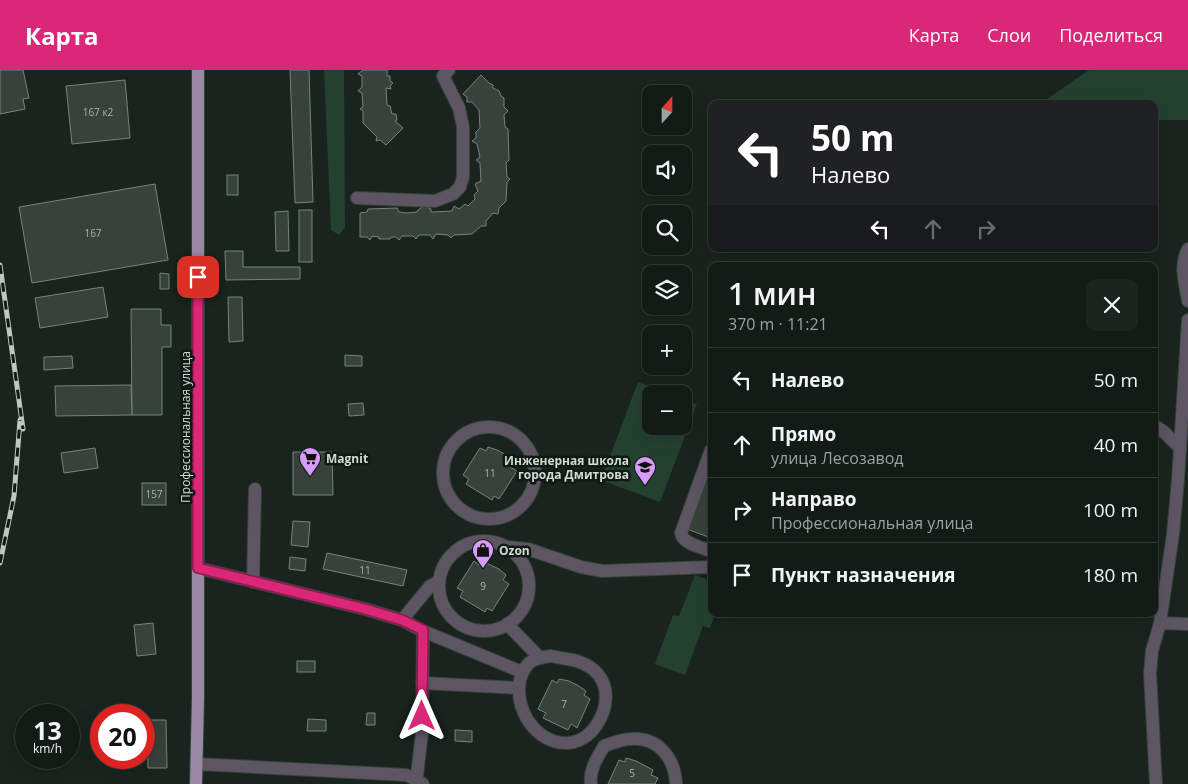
<!DOCTYPE html>
<html lang="ru">
<meta charset="utf-8">
<style>
:root{--surface:#121b16;--page:#1b241f;--text:#f1f3f6;--muted:#9ca1a1;--line:#313935;--accent:#db2777}
body{margin:0;font-family:"Open Sans",sans-serif;background:var(--page);color:var(--text);height:100vh;display:flex;flex-direction:column;font-size:19px;white-space:nowrap}
*{box-sizing:border-box;margin:0}
p{font-size:16px;color:var(--muted)}
.icon{flex:none;width:28px;height:28px;fill:none;stroke:currentColor;stroke-width:2;stroke-linecap:round;stroke-linejoin:round}
.map{position:relative;flex:1;overflow:hidden}
.drawer{position:absolute;left:708px;top:192px;width:450px;height:355px;display:flex;flex-direction:column;background:var(--surface);border-radius:10px;box-shadow:0 5px 20px #0002,0 0 0 1px var(--line)}
.drawer>*{flex:none}
.guide{position:absolute;left:708px;top:30px;width:450px;height:152px;border-radius:10px;box-shadow:0 5px 20px #0002,0 0 0 1px var(--line);background:#202124;color:#fff;overflow:hidden}
.needle{width:32px;rotate:21deg}
.controls{position:absolute;left:642px;top:15px;display:grid;gap:10px}
.controls a{display:grid;place-items:center;width:50px;height:50px;border-radius:10px;background:var(--surface);box-shadow:0 5px 20px #0002,0 0 0 1px var(--line);font-size:25px}
.speed{position:absolute;left:15px;top:634px;display:flex;gap:10px;font-size:25px;font-weight:700;text-align:center}
.speed>*{display:grid;place-content:center;width:65px;height:65px;border-radius:50%;background:var(--surface);box-shadow:0 5px 20px #0002,0 0 0 1px var(--line);line-height:1}
.speed small{font-size:12px;font-weight:400}
.speed .limit{border:8px solid #d22;background:#fff;color:#111}
.pin{position:absolute;display:grid;place-items:center;width:42px;height:42px;color:#fff;margin:-21px;border-radius:10px;box-shadow:0 2px 8px #0006}
.me{position:absolute;width:55px;margin:-28px;rotate:0deg;stroke-linejoin:round;filter:drop-shadow(0 0 4px #0008)}
.turn{display:flex;align-items:center;gap:18px;height:105px;padding:0 20px;font-size:22px}
.turn .icon{width:65px;height:65px;stroke-width:2.5}
.turn b{display:block;font-size:35px;line-height:42px}
.lanes{display:flex;align-items:center;height:48px;padding:0 20px;background:#0003;justify-content:center;gap:25px;direction:ltr}
.lanes .off{opacity:.35}
.round{display:grid;place-items:center;flex:none;width:52px;height:52px;border-radius:10px;background:var(--page)}
.overview{display:flex;align-items:center;justify-content:space-between;height:85px;padding:0 20px}
h1{font-size:30px;font-weight:600;line-height:38px}
ul{padding:0;list-style:none}
li{display:flex;align-items:center;gap:15px;height:65px;padding:0 20px;border-top:1px solid var(--line)}
li div{flex:1}
li b{display:block;font-size:19px}
li em{font-style:normal}
header{display:flex;align-items:center;gap:30px;box-sizing:border-box;height:70px;padding:0 25px;background:var(--accent);color:#fff}
header strong{font-size:24px}
nav{display:flex;gap:28px;margin-inline-start:auto;font-size:18px}
.map>svg:first-child{display:block}
</style>
<header>
<strong>Карта</strong>
<nav><a>Карта</a><a>Слои</a><a>Поделиться</a></nav>
</header>
<div class="map">
<svg width="1188" height="714" viewBox="0 0 1188 714">
<rect width="100%" height="100%" fill="#18241d"/>
<g fill="#244130">
<path d="M 324,0 L 344,0 L 345,157 L 339,165 L 331,160 Z"/>
<path d="M 1089,0 L 1188,0 L 1188,50 L 1154,50 L 1154,34 L 1040,34 Z"/>
<path d="M 638,312 L 668,324 L 651,324 L 651,356 L 684,356 L 684,330 L 697,334 L 660,432 L 601,410 Z"/>
<path d="M 695,505 L 711,511 L 711,544 L 715,544 L 710,558 L 703,556 L 685,605 L 655,594 L 673,545 L 679,546 Z"/>
</g>
<g fill="#36423a" stroke="#76847b">
<path d="M 0,0 L 23,0 L 29,28 L 23,29 L 25,39 L 0,44 Z"/>
<path d="M 290,0 L 309,0 L 313,132 L 295,133 Z"/>
<path d="M 363,0 L 387,0 L 387,6 L 390,6 L 390,11 L 393,13 L 390,16 L 391,19 L 386,18 L 387,35 L 390,36 L 392,44 L 396,44 L 397,50 L 395,51 L 403,58 L 386,75 L 380,70 L 376,71 L 377,67 L 363,53 L 363,41 L 360,39 L 363,37 L 362,23 L 358,21 L 362,17 L 362,6 L 358,4 Z"/>
<path d="M 481,5 L 489,13 L 493,15 L 493,18 L 499,21 L 501,26 L 504,28 L 504,37 L 508,41 L 504,45 L 505,57 L 508,59 L 509,90 L 506,93 L 507,107 L 510,109 L 507,112 L 506,131 L 499,138 L 498,144 L 493,143 L 486,151 L 486,156 L 481,156 L 472,164 L 454,165 L 451,168 L 448,165 L 436,164 L 433,169 L 430,165 L 419,165 L 416,169 L 413,166 L 402,166 L 399,170 L 396,167 L 391,167 L 390,169 L 379,169 L 379,167 L 372,166 L 370,170 L 367,167 L 360,167 L 360,143 L 367,142 L 368,139 L 397,138 L 399,142 L 407,143 L 417,142 L 418,140 L 424,136 L 431,139 L 431,142 L 452,141 L 454,136 L 459,139 L 465,134 L 468,136 L 475,129 L 474,125 L 478,121 L 475,114 L 481,111 L 480,93 L 476,90 L 480,87 L 477,74 L 472,71 L 476,68 L 476,62 L 480,58 L 479,40 L 472,32 L 467,32 L 467,27 L 463,24 Z"/>
<path d="M 125,10 L 130,68 L 72,74 L 66,16 Z"/>
<rect x="227" y="105" width="11" height="20"/>
<path d="M 155,114 L 168,190 L 32,213 L 19,137 Z"/>
<rect x="299" y="140" width="13" height="52"/>
<path d="M 288,141 L 289,181 L 276,181 L 275,142 Z"/>
<path d="M 225,181 L 243,181 L 243,197 L 300,197 L 300,209 L 226,210 Z"/>
<path d="M 160,203 L 169,204 L 169,219 L 160,219 Z"/>
<path d="M 103,217 L 108,247 L 40,258 L 35,228 Z"/>
<path d="M 228,227 L 242,227 L 243,271 L 229,272 Z"/>
<path d="M 131,239 L 161,239 L 161,255 L 171,255 L 171,277 L 162,277 L 162,345 L 132,345 Z"/>
<path d="M 345,285 L 362,286 L 362,296 L 345,296 Z"/>
<path d="M 72,286 L 73,298 L 44,300 L 44,287 Z"/>
<path d="M 131,315 L 132,345 L 56,346 L 55,316 Z"/>
<path d="M 363,333 L 364,345 L 349,346 L 348,334 Z"/>
<path d="M 488,377 L 497,380 L 506,385 L 513,393 L 510,397 L 517,401 L 499,429 L 494,426 L 492,430 L 466,414 L 469,409 L 463,405 L 480,378 L 486,381 Z"/>
<path d="M 95,378 L 98,398 L 64,403 L 61,383 Z"/>
<path d="M 293,382 L 332,382 L 333,425 L 293,425 Z"/>
<path d="M 711,394 L 711,468 L 687,459 Z"/>
<rect x="142" y="413" width="24" height="22"/>
<path d="M 293,451 L 310,452 L 308,477 L 291,475 Z"/>
<path d="M 327,483 L 407,500 L 403,516 L 323,499 Z"/>
<path d="M 290,487 L 306,489 L 305,501 L 289,499 Z"/>
<path d="M 474,491 L 479,495 L 482,491 L 499,499 L 506,505 L 503,510 L 509,514 L 492,541 L 487,538 L 485,542 L 460,527 L 463,521 L 457,518 Z"/>
<path d="M 153,553 L 156,584 L 137,586 L 134,555 Z"/>
<rect x="297" y="591" width="18" height="11"/>
<path d="M 559,609 L 569,611 L 577,615 L 586,621 L 584,625 L 590,629 L 577,658 L 571,654 L 568,660 L 543,648 L 546,643 L 538,639 L 552,610 L 557,613 Z"/>
<path d="M 367,643 L 375,643 L 375,655 L 366,655 Z"/>
<path d="M 308,649 L 326,650 L 326,661 L 307,661 Z"/>
<path d="M 147,650 L 166,650 L 167,698 L 148,698 Z"/>
<path d="M 455,660 L 472,661 L 472,672 L 455,671 Z"/>
<path d="M 626,688 L 636,691 L 653,700 L 651,705 L 658,708 L 655,714 L 608,714 L 619,690 L 625,692 Z"/>
</g>
<g fill="none" stroke-linecap="round" stroke-linejoin="round">
<g stroke="#36413a" stroke-width="14">
<g id="minor">
<path d="M 357,128 L 435,131 L 453,124 L 460,117 L 463,107 L 463,57 L 459,38 L 443,6 L 449,0"/>
<path d="M 1188,179 C 1179,197 1185,212 1188,231"/>
<path d="M 1154,355 L 1164,362 L 1180,378"/>
<circle cx="489" cy="403" r="46"/>
<path d="M 711,380 L 681,463 C 683,474 701,477 711,481"/>
<circle cx="484" cy="516" r="45"/>
<path d="M 507,477 L 528,479 L 581,497 L 602,501 L 711,497"/>
<path d="M 198,498 L 365,539 L 402,550 L 423,561 L 522,602"/>
<path d="M 253,512 L 255,419"/>
<path d="M 402,550 L 430,516 L 439,511"/>
<path d="M 1160,553 L 1188,554"/>
<path d="M 507,554 L 540,588"/>
<path d="M 551,586 C 559,588 569,589 577,591 C 598,598 609,613 605,635 C 603,645 599,653 592,661 C 569,685 536,670 524,643 C 519,632 518,621 520,610 C 522,603 524,598 529,593 C 535,588 543,587 551,586 Z"/>
<path d="M 422,613 L 519,618"/>
<path d="M 197,694 L 406,705 L 417,710 L 423,714"/>
<path d="M 416,714 L 422,663 L 423,561"/>
<path d="M 591,714 C 589,700 597,688 604,676 C 613,673 622,669 631,669 C 658,667 675,688 676,714"/>
<path d="M 1156,714 L 1150,603 L 1152,581 L 1160,553 L 1173,464 L 1178,410 L 1188,250"/>
</g>
</g>
<g stroke="#36413a" stroke-width="14">
<path id="major" d="M 196,714 L 198,628 L 198,0"/>
</g>
<use href="#minor" stroke="#5d5562" stroke-width="12"/>
<use href="#major" stroke="#9989a3" stroke-width="12"/>
<g stroke="#bec7c2" stroke-width="5">
<g id="rail">
<path d="M 0,195 L 23,359"/>
<path d="M 0,493 L 14,426 L 20,350"/>
</g>
</g>
<use href="#rail" stroke="#0f1a13" stroke-width="3" stroke-dasharray="9" stroke-linecap="butt"/>
</g>
<g fill="none" stroke-linecap="round" stroke-linejoin="round">
<g stroke="#8e194d" stroke-width="12">
<path id="route" d="M 198,207 L 198,498 L 365,539 L 402,550 L 423,560 L 422,646"/>
</g>
<use href="#route" stroke="#db2777" stroke-width="9"/>
</g>
<defs>
<g id="supermarket-pin" transform="scale(1.125)"><path d="M0 17L-7.5 6A9.5 9.5 0 1 1 7.5 6Z" fill="#d79bf9" stroke="#0f1a13"/><path d="M-6-5.5h2.5l.6 2H6L4.5 2H-2.5L-4.4-4H-6ZM-1.5 3.2a1.3 1.3 0 1 0 .1 0ZM3 3.2a1.3 1.3 0 1 0 .1 0Z" fill="#111"/></g>
<g id="school-pin" transform="scale(1.125)"><path d="M0 17L-7.5 6A9.5 9.5 0 1 1 7.5 6Z" fill="#d79bf9" stroke="#0f1a13"/><path d="M0-5L7-2L0 1L-7-2ZM-4 1L0 2.5L4 1V4Q0 6-4 4Z" fill="#111"/></g>
<g id="shop-pin" transform="scale(1.125)"><path d="M0 17L-7.5 6A9.5 9.5 0 1 1 7.5 6Z" fill="#d79bf9" stroke="#0f1a13"/><path d="M-5-2.5h2.3a2.7 3.5 0 0 1 5.4 0H5L5.5 6h-11ZM-1.5-2.5h3a1.5 2.3 0 0 0-3 0Z" fill="#111"/></g>
</defs>
<g fill-rule="evenodd">
<use href="#supermarket-pin" x="310" y="388"/>
<use href="#school-pin" x="645" y="397"/>
<use href="#shop-pin" x="483" y="480"/>
</g>
<g text-anchor="middle" dominant-baseline="central" stroke-width="5" stroke-linejoin="round" paint-order="stroke">
<g font-size="10" fill="#abb4ae">
<text x="98" y="42">167 к2</text>
<text x="93" y="163">167</text>
<text x="490" y="403">11</text>
<text x="154" y="424">157</text>
<text x="365" y="500">11</text>
<text x="483" y="516">9</text>
<text x="564" y="634">7</text>
<text x="632" y="703">5</text>
</g>
<g font-size="12" fill="#d2dad5" stroke="#0f1a13">
<text transform="translate(185 357) rotate(-90)">Профессиональная улица</text>
</g>
<g font-size="12" font-weight="bold" fill="#d2dad5" stroke="#0f1a13" text-anchor="start">
<text x="326" y="388">Magnit</text>
<text x="629" y="390" text-anchor="end">Инженерная школа<tspan x="629" dy="14">города Дмитрова</tspan></text>
<text x="499" y="480">Ozon</text>
</g>
</g>
</svg>
<div class="controls">
<a><svg class="needle" viewBox="-14 -14 28 28"><path d="M0-13l5 13h-10z" fill="#e53935"/><path d="M0 13l5-13h-10z" fill="#9ca1a1"/></svg></a>
<a><svg class="icon" aria-label="sound" viewBox="0 0 24 24"><path d="M4 9h4l5-4v14l-5-4H4zM17 9q2 3 0 6"/></svg></a>
<a><svg class="icon" aria-label="search" viewBox="0 0 24 24"><circle cx="10" cy="10" r="6"/><path d="M15 15l6 6"/></svg></a>
<a><svg class="icon" aria-label="layers" viewBox="0 0 24 24"><path d="M12 4l9 5-9 5-9-5zM3 14l9 5 9-5"/></svg></a>
<a>+</a>
<a>−</a>
</div>
<div class="speed"><div>13<small>km/h</small></div><div class="limit">20</div></div>
<div class="pin" style="left:198px;top:207px;background:#d93025"><svg class="icon" aria-label="arrive" viewBox="0 0 24 24"><path d="M6 21V4h12l-3 4 3 4H6"/></svg></div>
<svg class="me" style="left:422px;top:646px" viewBox="-20 -20 40 40"><path d="M0-17L14 15 0 8-14 15z" fill="#db2777" stroke="#fff" stroke-width="4"/></svg>
<div class="guide">
<div class="turn"><svg class="icon" aria-label="left" viewBox="0 0 24 24"><path d="M17 20v-9H6M10 6l-5 5 5 5"/></svg><div><b>50 m</b>Налево</div></div>
<div class="lanes"><svg class="icon" aria-label="left" viewBox="0 0 24 24"><path d="M17 20v-9H6M10 6l-5 5 5 5"/></svg><svg class="icon off" aria-label="ahead" viewBox="0 0 24 24"><path d="M12 20V5M6 11l6-6 6 6"/></svg><svg class="icon off" aria-label="right" viewBox="0 0 24 24"><path d="M7 20v-9h11M14 6l5 5-5 5"/></svg></div>
</div>
<section class="drawer">
<div class="overview"><div><h1>1 мин</h1><p>370 m · 11:21</p></div><a class="round"><svg class="icon" aria-label="close" viewBox="0 0 24 24"><path d="M6 6l12 12M18 6L6 18"/></svg></a></div>
<ul>
<li><svg class="icon" aria-label="left" viewBox="0 0 24 24"><path d="M17 20v-9H6M10 6l-5 5 5 5"/></svg><div><b>Налево</b></div><em>50 m</em></li>
<li><svg class="icon" aria-label="ahead" viewBox="0 0 24 24"><path d="M12 20V5M6 11l6-6 6 6"/></svg><div><b>Прямо</b><p>улица Лесозавод</p></div><em>40 m</em></li>
<li><svg class="icon" aria-label="right" viewBox="0 0 24 24"><path d="M7 20v-9h11M14 6l5 5-5 5"/></svg><div><b>Направо</b><p>Профессиональная улица</p></div><em>100 m</em></li>
<li><svg class="icon" aria-label="arrive" viewBox="0 0 24 24"><path d="M6 21V4h12l-3 4 3 4H6"/></svg><div><b>Пункт назначения</b></div><em>180 m</em></li>
</ul>
</section>
</div>
